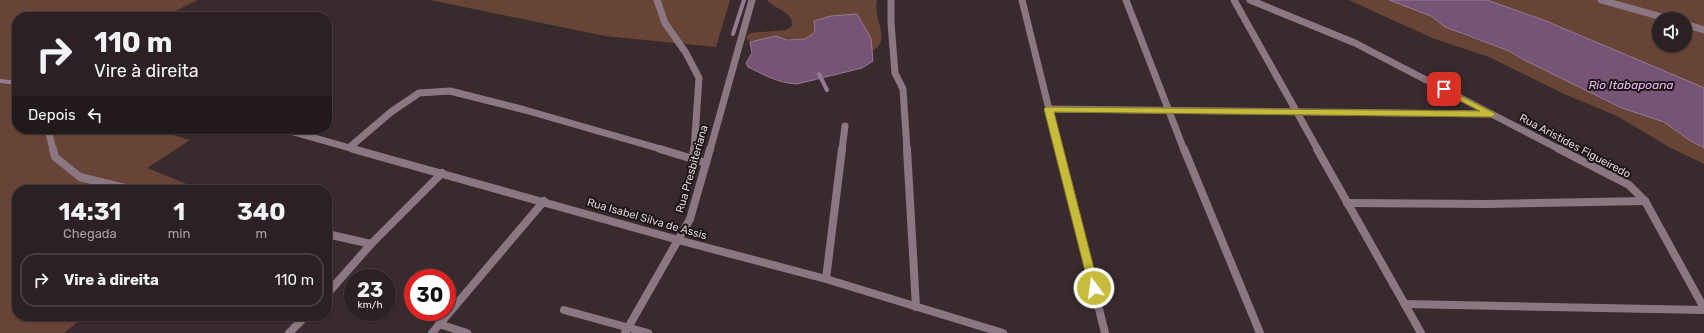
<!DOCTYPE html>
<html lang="pt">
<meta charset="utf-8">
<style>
:root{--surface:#2b2022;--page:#33282a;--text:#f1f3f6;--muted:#a6a3a5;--line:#473e40}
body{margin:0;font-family:Rubik,sans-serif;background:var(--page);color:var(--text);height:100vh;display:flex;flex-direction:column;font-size:15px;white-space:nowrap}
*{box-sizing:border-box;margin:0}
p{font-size:13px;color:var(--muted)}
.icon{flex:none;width:22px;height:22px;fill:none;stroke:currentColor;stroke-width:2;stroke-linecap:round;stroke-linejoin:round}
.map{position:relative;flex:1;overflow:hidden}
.drawer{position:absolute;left:12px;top:185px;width:320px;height:136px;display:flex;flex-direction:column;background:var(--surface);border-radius:16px;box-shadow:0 1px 3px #0004,0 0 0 1px var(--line)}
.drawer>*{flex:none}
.hud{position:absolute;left:12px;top:12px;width:320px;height:122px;border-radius:16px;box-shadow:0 1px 3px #0004,0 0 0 1px var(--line);background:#2b2022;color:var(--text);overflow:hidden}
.controls{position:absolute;left:1652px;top:12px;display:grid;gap:8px}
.controls a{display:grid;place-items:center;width:40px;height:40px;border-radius:50%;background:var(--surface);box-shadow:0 1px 3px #0004,0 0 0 1px var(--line);font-size:20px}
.speed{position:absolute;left:344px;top:269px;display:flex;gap:8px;font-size:20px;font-weight:700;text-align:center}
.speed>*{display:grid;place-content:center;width:52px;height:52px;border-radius:50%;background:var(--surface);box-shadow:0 1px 3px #0004,0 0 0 1px var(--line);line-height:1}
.speed small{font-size:10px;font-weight:400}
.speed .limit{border:6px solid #d22;background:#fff;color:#111}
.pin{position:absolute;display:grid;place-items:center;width:34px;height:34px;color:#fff;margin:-17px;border-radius:8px;box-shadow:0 2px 6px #0006}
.me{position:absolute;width:44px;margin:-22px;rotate:346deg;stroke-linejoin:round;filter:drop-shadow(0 0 3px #0008)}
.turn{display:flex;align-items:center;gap:14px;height:84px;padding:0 16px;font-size:18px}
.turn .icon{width:52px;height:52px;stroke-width:2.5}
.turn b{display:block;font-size:28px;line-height:34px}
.then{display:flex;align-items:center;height:38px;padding:0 16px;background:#0003;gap:8px;font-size:15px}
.eta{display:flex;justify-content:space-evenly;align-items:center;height:68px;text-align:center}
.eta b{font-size:24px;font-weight:700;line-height:28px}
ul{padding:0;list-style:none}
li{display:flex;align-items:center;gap:12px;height:54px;margin:0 8px 6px;padding:0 8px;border:2px solid var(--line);border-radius:16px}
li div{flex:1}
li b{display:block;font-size:15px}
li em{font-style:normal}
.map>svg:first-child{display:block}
</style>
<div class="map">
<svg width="1704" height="333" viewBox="0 0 1704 333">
<rect width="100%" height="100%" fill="#392b2d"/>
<g fill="#674435" fill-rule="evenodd">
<path d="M 0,0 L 198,0 L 163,17 L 17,17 L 17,129 L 153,129 L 190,140 L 147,168 L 194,187 L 189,190 L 17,190 L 17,316 L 85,316 L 64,333 L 0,333 Z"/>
<path d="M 430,0 L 730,0 L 716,47 L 605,36 Z"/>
<path d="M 767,0 L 877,0 C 872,18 893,41 872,51 L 871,38 L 814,21 L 815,29 L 814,33 L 805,39 L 795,40 L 776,36 L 750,42 L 746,37 L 750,33 L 786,30 L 792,26 C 794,12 774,9 767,0 Z"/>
<path d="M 1349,0 L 1389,0 L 1421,11 L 1431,16 L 1438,22 L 1461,34 L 1509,51 L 1526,61 L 1622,108 L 1664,122 L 1689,140 L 1704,148 L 1704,164 L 1669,147 L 1617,116 L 1564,94 L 1489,57 L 1435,39 L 1401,24 Z"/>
<path d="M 1487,0 L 1704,0 L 1704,88 L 1546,21 ZM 1659,19 L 1685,19 L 1685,45 L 1659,45 Z"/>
</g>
<g fill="#755475" stroke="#957b92">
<path d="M 1389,0 L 1487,0 L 1546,21 L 1700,86 L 1704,88 L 1704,148 L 1689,140 L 1664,122 L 1622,108 L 1526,61 L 1509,51 L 1445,27 L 1431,16 Z"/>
<path d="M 857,14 L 871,38 L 873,61 L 862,68 L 797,84 C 777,83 765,75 748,67 L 746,63 L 752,53 L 750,42 L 776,36 L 788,40 L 805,39 L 814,33 L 815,29 L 814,21 L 831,16 Z"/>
</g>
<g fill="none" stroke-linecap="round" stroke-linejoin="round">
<g stroke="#957b92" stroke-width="4">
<path d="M 733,34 L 744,0"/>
<path d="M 819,74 L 827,90"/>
<path d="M 0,81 L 17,83"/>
</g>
<g stroke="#8b7781" stroke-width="7">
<path d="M 657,0 L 665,23 L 686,53 L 699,78 L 694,150"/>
<path d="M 891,0 L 891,23 L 895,73 L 903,89 L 907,150"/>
<path d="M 1022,0 L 1059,150"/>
<path d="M 1126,0 L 1184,150"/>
<path d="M 1234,0 L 1318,150"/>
<path d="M 1250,0 L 1355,43 L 1561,150"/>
<path d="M 1049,109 L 1490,114"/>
<path d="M 48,129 L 53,150"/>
<path d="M 283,129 L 357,150"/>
<path d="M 350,147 L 391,112 L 419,93 L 450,91 L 525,110 L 664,150"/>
<path d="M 710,150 L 752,0"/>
<path d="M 842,150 L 845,126"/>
</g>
<g stroke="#8b7781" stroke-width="8">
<path d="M 53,149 L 55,157 L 80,177 L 133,190"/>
<path d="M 353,149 L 682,241 L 826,279 L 1003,333"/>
<path d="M 660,149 L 706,163"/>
<path d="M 907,149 L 916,307"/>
<path d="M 1059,149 L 1105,333"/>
<path d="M 1184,149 L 1260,333"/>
<path d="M 1317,149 L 1421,333"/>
<path d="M 1559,149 L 1629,185 L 1645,201 L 1704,308"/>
<path d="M 693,158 L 694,149"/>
<path d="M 1347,203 L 1486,204 L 1645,201"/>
<path d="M 327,234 L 371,244"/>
<path d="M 826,279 L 842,149"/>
<path d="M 327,294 L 371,244 L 442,173"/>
<path d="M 1405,304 L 1704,310"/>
<path d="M 564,310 L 648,333"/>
<path d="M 439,324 L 467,333"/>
<path d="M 289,333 L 306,316"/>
<path d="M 432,333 L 544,201"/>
<path d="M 625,333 L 690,219 L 710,149"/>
</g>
<g stroke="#8b7781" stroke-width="7">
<path d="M 1601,0 L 1669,19"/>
<path d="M 1685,24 L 1704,30"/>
</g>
</g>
<path fill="#c7bb3b" stroke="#817a26" d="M 1444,87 L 1496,114 L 1492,117 L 1054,112 L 1099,288 L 1098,291 L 1090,291 L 1044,109 L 1046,107 L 1480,111 L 1441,91 L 1440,89 Z"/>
<g text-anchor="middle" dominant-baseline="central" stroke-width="4" stroke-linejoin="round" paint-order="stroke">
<g font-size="11" fill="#dfd5d7" stroke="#1c1516">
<text transform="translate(1575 146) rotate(28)">Rua Aristides Figueiredo</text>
<text transform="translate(692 169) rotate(-74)">Rua Presbiteriana</text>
<text transform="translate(647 219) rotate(16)">Rua Isabel Silva de Assis</text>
</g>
<g font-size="12" font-style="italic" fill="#eeb7ef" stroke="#1c1516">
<text x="1631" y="85">Rio Itabapoana</text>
</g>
</g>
</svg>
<div class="controls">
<a><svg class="icon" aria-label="sound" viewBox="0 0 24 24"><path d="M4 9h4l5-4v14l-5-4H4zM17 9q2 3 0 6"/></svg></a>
</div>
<div class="speed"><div>23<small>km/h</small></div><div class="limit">30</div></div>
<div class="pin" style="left:1444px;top:89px;background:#d93025"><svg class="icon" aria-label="arrive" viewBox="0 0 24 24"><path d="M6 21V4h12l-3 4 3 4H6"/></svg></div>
<svg class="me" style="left:1094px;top:288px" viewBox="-20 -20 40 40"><circle r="17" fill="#c7bb3b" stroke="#fff" stroke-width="3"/><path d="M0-11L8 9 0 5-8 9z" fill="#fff"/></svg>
<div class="hud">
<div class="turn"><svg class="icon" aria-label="right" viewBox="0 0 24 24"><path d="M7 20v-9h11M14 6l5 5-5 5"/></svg><div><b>110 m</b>Vire à direita</div></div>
<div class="then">Depois<svg class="icon" aria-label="left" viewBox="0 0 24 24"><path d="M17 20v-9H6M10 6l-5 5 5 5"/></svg></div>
</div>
<section class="drawer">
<div class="eta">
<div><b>14:31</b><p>Chegada</p></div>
<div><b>1</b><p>min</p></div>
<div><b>340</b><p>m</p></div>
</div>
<ul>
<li><svg class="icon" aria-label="right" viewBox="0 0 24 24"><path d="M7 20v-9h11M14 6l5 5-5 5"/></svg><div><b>Vire à direita</b></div><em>110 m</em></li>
</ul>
</section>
</div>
